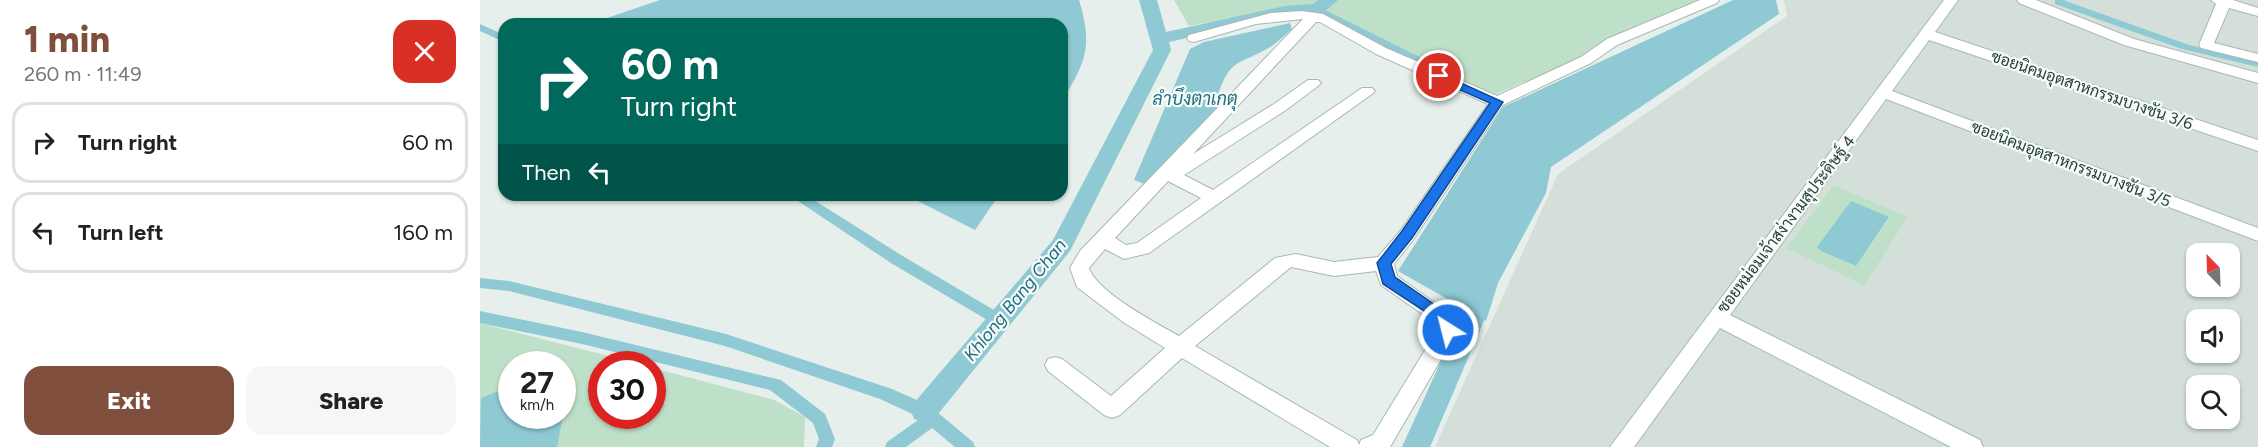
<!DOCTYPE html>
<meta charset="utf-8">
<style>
:root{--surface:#fff;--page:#f6f6f6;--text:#222;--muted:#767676;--line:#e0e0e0;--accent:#804e3d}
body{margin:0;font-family:Figtree,Sarabun,sans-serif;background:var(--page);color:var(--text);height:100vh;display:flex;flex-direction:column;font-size:22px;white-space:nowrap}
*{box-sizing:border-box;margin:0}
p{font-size:20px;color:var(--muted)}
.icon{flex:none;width:33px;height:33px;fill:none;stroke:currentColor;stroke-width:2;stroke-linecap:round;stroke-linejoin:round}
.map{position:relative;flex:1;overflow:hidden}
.panel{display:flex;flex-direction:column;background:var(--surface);width:480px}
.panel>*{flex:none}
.guide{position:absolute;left:18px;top:18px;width:570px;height:183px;border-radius:18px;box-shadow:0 2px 4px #0004;background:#00695c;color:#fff;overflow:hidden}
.needle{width:39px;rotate:337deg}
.buttons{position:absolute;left:1706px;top:243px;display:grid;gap:12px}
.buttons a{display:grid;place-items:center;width:54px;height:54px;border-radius:12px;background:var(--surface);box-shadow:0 2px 4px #0004;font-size:30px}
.speed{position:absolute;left:18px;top:351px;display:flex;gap:12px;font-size:30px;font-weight:700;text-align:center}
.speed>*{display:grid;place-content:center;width:78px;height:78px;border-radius:50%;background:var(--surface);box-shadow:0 2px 4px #0004;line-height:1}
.speed small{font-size:15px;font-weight:400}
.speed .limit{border:9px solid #d22;background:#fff;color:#111}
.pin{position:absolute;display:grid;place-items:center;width:51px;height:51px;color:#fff;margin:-26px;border:3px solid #fff;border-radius:50%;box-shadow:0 2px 6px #0007}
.me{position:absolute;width:66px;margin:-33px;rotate:324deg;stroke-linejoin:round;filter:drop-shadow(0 0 4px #0008)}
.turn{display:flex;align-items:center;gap:21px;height:126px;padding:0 24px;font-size:27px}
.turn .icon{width:78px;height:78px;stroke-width:2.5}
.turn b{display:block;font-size:42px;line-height:51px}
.then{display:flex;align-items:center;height:57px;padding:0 24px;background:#0003;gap:12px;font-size:22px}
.round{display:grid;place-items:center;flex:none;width:63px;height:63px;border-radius:18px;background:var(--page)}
.summary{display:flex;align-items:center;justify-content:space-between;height:102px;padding:0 24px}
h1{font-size:36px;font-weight:800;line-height:45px;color:var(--accent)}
.action{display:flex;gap:12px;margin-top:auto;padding:12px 24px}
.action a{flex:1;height:69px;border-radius:18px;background:var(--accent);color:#fff;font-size:24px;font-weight:800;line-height:69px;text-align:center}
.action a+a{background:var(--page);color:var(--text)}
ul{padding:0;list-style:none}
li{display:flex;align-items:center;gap:18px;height:81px;margin:0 12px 9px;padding:0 12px;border:3px solid var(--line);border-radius:18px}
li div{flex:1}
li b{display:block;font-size:22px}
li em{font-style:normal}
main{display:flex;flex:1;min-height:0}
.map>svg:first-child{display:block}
</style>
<main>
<section class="panel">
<div class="summary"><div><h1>1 min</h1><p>260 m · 11:49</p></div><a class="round" style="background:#d93025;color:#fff"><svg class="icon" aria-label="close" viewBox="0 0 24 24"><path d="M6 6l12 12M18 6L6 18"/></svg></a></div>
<ul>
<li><svg class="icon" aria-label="right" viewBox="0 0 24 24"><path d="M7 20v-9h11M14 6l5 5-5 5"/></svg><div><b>Turn right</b></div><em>60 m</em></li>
<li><svg class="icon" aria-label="left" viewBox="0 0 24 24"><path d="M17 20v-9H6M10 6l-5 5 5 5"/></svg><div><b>Turn left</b></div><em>160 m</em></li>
</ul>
<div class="action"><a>Exit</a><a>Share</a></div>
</section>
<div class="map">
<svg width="1778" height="447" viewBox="0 0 1778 447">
<rect width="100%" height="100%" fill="#e6efeb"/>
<path fill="#d4dfda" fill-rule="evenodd" d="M 1304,0 L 1778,0 L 1778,447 L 955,447 L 1078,174 L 1307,16 ZM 1716,254 L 1749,254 L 1749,286 L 1716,286 ZM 1716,320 L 1749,320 L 1749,352 L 1716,352 ZM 1716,386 L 1749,386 L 1749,418 L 1716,418 Z"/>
<g fill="#bfe0c8" fill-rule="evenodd">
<path d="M 694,0 L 1219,0 L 1128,39 L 1102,57 L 1009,97 L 890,39 L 840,11 L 809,8 L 709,26 Z"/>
<path d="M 1354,185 L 1428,217 L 1384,285 L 1306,248 ZM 1409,219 L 1376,266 L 1338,249 Z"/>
<path d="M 0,323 L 160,364 L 122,364 L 122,416 L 172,416 L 173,368 L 294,400 L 325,417 L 324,447 L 0,447 ZM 32,364 L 82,364 L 82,416 L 32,416 Z"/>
</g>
<g fill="#8ec9d4">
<path d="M 180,0 L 599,0 C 613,46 606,62 582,101 L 582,24 L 123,24 L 124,19 Z"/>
<path d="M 1253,0 L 1296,0 L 1299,14 L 1071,167 L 1066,193 L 1018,283 L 1006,321 L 918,271 L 1023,107 Z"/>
<path d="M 810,23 L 812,29 C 804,36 795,45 785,50 C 757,65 751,59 738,94 L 743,104 L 664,184 L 654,180 L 710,49 L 724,42 Z"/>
<path d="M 426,195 L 519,195 L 495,230 Z"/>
<path d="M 1371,201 L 1409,217 L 1376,266 L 1341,251 L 1337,247 Z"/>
<path d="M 83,383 L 85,384 L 87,395 L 77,447 L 0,447 L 1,398 L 31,386 L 32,416 L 82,416 Z"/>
</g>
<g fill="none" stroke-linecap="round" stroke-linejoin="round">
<g fill="#8ec9d4" fill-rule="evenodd">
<path d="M 1575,0 L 1583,0 L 1709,45 L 1778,61 L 1778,67 L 1702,49 L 1575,4 Z"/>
<path d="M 837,6 L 978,76 L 980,78 L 978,80 L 970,80 L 833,11 L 833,7 Z"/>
<path d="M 0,24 L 24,35 L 24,42 L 0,31 Z"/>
<path d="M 309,195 L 326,195 L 421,255 L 524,316 L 526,320 L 524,324 L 514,324 L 411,263 Z"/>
<path d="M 0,278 L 29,281 L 246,334 L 412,389 L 450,406 L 493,442 L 495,447 L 475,447 L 452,428 L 426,447 L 405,447 L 407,442 L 441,418 L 400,399 L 245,346 L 29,291 L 0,288 Z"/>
<path d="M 0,311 L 102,332 L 301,380 L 345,414 L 355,439 L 352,447 L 336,447 L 339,439 L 333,423 L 290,390 L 102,344 L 0,323 Z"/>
</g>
<g fill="#8ec9d4" fill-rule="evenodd">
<path d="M 659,0 L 677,0 L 686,32 L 805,6 L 833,4 L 838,0 L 858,0 L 843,13 L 805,16 L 689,42 L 691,50 L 590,251 L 454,419 L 444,422 L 434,419 L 431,411 L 434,403 L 573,240 L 673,50 Z"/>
<path d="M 1001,276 L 1009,279 L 1013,285 L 1012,302 L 950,447 L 922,447 L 988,302 L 989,285 L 993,279 Z"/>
</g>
<g stroke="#a8b8b2" stroke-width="2">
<g id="minor">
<path d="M 1220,0 L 1239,0 L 1237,3 L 1137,45 L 1111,63 L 1023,105 L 933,240 L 914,264 L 917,276 L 975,317 L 978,330 L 910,447 L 850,447 L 702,358 L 640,415 L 632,418 L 624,415 L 568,371 L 565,365 L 568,359 L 575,357 L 582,359 L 631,396 L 685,348 L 643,322 L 597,287 L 590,268 L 600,251 L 823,19 L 776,24 L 714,42 L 709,41 L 707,38 L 709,35 L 791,13 L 822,11 L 843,14 L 906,48 L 1017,96 L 1101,57 L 1127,39 ZM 836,22 L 840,22 L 896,54 L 1008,104 L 921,230 L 898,257 L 854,262 L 816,254 L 795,258 L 699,336 C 676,323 617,292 609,268 L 625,249 L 644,259 L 669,253 L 892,94 L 895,91 L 892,88 L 882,88 L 733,190 L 704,175 L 806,110 L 838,86 L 841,83 L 838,80 L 828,80 L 794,104 L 713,154 ZM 688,181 L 721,198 L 657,243 L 646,245 L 635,238 ZM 811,267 L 854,276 L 896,271 L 901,285 L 958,325 L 958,329 L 893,435 L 881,440 L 879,445 L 877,440 L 715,346 Z"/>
<path d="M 1464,0 L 1478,0 L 1455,32 L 1778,140 L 1778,151 L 1449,40 L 1412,91 L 1778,228 L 1778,241 L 1406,99 L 1250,315 L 1500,440 L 1503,447 L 1471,447 L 1240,328 L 1154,447 L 1130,447 Z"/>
<path d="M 1537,0 L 1556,0 L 1654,39 L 1778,73 L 1778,83 L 1644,45 L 1539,3 Z"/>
<path d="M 1731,0 L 1753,0 L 1778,8 L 1778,16 L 1749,8 L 1734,43 L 1778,54 L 1778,62 L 1721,48 L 1719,45 L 1736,4 Z"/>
</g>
</g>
<use href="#minor" fill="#fff" fill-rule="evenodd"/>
</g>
<path fill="#1a73e8" stroke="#114b97" stroke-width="1.5" d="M 959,73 L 1023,102 L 932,238 L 911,264 L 915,277 L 974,318 L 976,322 L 973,334 L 962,334 L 961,323 L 958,320 L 903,284 L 897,263 L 922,231 L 1010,103 L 955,79 L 953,76 Z"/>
<g text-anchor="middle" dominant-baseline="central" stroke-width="4.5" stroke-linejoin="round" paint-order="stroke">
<g font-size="16" fill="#24423a" stroke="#f7fbf9">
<text transform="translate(1612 90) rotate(19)">ซอยนิคมอุตสาหกรรมบางชัน 3/6</text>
<text transform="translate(1591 164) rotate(21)">ซอยนิคมอุตสาหกรรมบางชัน 3/5</text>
<text transform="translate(1306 224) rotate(-53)">ซอยหม่อมเจ้าสง่างามสุประดิษฐ์ 4</text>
</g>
<g font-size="18" font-style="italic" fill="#1c6f80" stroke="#f7fbf9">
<text x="715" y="99">ลำบึงตาเกตุ</text>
<text transform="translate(535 300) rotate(-51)">Khlong Bang Chan</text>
</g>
</g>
</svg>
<div class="buttons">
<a><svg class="needle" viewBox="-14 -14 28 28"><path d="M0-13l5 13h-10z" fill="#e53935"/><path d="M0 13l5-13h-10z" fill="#767676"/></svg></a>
<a><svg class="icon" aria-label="sound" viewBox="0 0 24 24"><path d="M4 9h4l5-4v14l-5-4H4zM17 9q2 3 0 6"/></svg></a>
<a><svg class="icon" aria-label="search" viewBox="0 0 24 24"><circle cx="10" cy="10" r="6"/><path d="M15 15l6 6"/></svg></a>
</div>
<div class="speed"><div>27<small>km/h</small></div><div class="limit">30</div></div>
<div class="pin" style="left:959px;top:76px;background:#d93025"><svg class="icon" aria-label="arrive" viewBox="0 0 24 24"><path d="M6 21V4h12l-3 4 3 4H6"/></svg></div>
<svg class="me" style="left:968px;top:330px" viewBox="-20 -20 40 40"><circle r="17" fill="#1a73e8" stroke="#fff" stroke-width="3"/><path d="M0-11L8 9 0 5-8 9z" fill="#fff"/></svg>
<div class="guide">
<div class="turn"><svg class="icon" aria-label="right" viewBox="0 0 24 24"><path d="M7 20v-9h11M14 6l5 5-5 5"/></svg><div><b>60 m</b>Turn right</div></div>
<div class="then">Then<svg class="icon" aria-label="left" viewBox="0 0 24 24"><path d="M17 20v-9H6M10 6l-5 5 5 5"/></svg></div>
</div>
</div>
</main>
